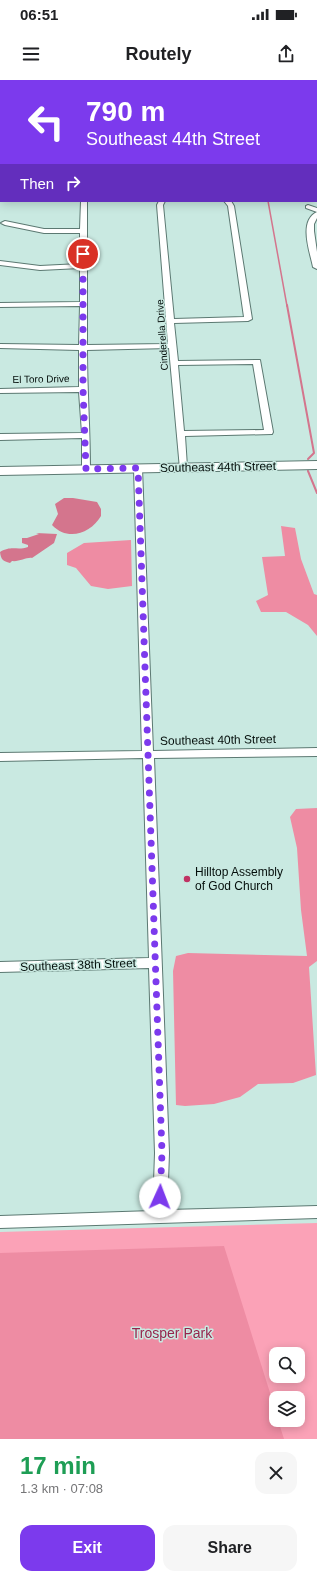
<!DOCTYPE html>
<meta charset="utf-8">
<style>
:root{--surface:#fff;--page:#f6f6f6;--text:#202124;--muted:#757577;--accent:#7c3aed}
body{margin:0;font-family:Helvetica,sans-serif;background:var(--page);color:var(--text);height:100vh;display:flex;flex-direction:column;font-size:15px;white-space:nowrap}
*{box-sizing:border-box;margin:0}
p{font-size:13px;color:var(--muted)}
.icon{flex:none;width:22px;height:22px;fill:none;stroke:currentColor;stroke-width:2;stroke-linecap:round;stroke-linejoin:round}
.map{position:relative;height:1359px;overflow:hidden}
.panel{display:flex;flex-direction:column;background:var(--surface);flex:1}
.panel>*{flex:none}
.guide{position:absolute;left:0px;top:0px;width:317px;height:122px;box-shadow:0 2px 10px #0003;background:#7c3aed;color:#fff;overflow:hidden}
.buttons{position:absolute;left:269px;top:1267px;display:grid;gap:8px}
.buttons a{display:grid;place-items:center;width:36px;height:36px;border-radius:8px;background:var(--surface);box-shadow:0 2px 10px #0003;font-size:20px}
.pin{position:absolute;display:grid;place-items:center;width:34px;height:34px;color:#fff;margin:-17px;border:2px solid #fff;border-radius:50%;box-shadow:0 1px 4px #0007}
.me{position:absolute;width:44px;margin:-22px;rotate:2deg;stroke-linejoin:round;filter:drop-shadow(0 0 3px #0008)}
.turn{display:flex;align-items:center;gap:14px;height:84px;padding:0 20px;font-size:18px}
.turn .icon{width:52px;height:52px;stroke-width:2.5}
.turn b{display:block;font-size:28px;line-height:34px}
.then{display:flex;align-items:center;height:38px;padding:0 20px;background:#0003;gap:8px;font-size:15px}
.round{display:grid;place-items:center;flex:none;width:42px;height:42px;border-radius:12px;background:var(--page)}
.summary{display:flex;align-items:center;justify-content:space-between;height:68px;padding:0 20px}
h1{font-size:24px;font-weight:700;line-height:30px;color:#1e9e55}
.action{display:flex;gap:8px;margin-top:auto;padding:8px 20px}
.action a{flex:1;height:46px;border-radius:12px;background:var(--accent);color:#fff;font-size:16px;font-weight:700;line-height:46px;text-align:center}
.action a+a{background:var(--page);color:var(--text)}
.status{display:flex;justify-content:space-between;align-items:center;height:28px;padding:0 20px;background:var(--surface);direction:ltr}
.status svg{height:11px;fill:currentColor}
header{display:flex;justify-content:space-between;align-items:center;height:52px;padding:0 20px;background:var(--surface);font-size:18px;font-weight:700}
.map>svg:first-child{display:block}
</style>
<div class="status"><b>06:51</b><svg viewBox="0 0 49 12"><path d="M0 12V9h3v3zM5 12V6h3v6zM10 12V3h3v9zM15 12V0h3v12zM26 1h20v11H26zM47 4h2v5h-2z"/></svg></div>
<header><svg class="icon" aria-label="menu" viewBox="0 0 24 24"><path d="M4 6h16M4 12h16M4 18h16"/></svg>Routely<svg class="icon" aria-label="share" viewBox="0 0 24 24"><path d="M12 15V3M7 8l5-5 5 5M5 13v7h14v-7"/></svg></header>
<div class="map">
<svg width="317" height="1359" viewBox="0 0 317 1359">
<rect width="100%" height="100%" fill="#c9e9e1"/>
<path fill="#fba2b7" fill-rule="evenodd" d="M 317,1143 L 317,1359 L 0,1359 L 0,1152 ZM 276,1274 L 298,1274 L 298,1296 L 276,1296 ZM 276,1318 L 298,1318 L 298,1340 L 276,1340 Z"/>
<g fill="#ee8ca3">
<path d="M 281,446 L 295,448 L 301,479 L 314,514 L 317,515 L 317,556 L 308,545 L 286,532 L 261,532 L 256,521 L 268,515 L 262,477 L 285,476 Z"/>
<path d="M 131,460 L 132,506 L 108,509 L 91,506 L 76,488 L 67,485 L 67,473 L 84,463 Z"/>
<path d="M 317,728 L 317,881 L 309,887 L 316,995 L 293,1003 L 258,1004 L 240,1017 L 214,1024 L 185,1026 L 176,1025 L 173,891 L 176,876 L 188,873 L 307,876 L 301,830 L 297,768 L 290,737 L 296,729 Z"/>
<path d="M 224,1166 L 276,1332 L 276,1340 L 278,1340 L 284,1359 L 0,1359 L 0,1173 Z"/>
</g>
<g fill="#d4758d">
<path d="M 64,418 L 73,418 L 97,422 L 101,429 L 101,436 C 91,453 68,462 52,445 L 58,434 L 55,424 Z"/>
<path d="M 36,453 L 57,454 L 54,463 L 32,478 C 27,477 19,482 12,481 L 10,483 C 3,481 1,480 0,472 C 12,465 17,471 28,467 L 28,465 L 22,463 L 22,458 L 27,458 L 39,454 Z"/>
</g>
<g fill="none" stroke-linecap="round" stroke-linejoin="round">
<path stroke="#d4758d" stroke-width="1.5" d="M 268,121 L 287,226"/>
<g stroke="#d4758d" stroke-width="2">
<path d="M 287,225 L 314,373 L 308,379"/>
<path d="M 308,391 L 317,413"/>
</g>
<g stroke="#5c7972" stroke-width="2">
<g id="street">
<rect x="316" y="66" width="1" height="4"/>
<rect x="0" y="69" width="1" height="4"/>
<rect x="316" y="83" width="1" height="4"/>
<path d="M 81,121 L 87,121 L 87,265 L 168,264 L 157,125 L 159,121 L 165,121 L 163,125 L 174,239 L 244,237 L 228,126 L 224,121 L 231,121 L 234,126 L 252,239 L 248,241 L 174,243 L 178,281 L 260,280 L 273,352 L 272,354 L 185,356 L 187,387 L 183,390 L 180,389 L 169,268 L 87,270 C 87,310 90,349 90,389 L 89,391 L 86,392 L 82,389 L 82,358 L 0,360 L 0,354 L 82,353 L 79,312 L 0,313 L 0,309 L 79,307 L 79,270 L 0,268 L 0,264 L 79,265 L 80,226 L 0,227 L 0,223 L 80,222 L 80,188 L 40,190 L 0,185 L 0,181 L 40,186 L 80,184 L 80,153 L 44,153 L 5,145 L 1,143 L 5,141 L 44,149 L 80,149 ZM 253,284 L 264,350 L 184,351 L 178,285 Z"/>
<path d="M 308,125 L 317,128 L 317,138 L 314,144 L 314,151 L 317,172 L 317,189 L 313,187 C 310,172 298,141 317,132 L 306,128 L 306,126 Z"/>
<path d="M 138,385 L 142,388 L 153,671 L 317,668 L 317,676 L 154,678 L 169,1073 L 167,1130 L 317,1126 L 317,1138 L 0,1148 L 0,1136 L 153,1131 L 155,1073 L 149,888 L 0,892 L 0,882 L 149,878 L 143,678 L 0,681 L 0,673 L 142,671 L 134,388 Z"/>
</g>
</g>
<g stroke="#5c7972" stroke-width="2">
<path id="secondary" d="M 317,381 L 317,389 L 0,395 L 0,387 Z"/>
</g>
<use href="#street" fill="#fff" fill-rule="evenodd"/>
<use href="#secondary" fill="#fff" fill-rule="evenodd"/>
</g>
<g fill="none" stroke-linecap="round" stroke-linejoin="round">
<path stroke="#7c3aed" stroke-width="7" stroke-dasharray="0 12.6" d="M 83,174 L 83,309 L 86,389 L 138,388 L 162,1073 L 160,1117"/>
</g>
<circle fill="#c03263" stroke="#c9e9e1" stroke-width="1.5" cx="187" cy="799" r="4"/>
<g text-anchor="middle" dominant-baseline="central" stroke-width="3" stroke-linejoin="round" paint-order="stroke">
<g font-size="10" fill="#040e0b" stroke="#c9e9e1">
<text transform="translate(162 255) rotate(-94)">Cinderella Drive</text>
<text transform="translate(41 299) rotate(-1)">El Toro Drive</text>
</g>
<g font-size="12" fill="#040e0b" stroke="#c9e9e1">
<text transform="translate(218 387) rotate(-1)">Southeast 44th Street</text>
<text transform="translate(218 660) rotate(-1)">Southeast 40th Street</text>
<text transform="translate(78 885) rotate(-2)">Southeast 38th Street</text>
</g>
<g font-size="12" fill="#040e0b" stroke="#c9e9e1" text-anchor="start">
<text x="195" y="792">Hilltop Assembly<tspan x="195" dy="14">of God Church</tspan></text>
</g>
<g font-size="14" fill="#96244c" stroke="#c9e9e1">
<text x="172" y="1253">Trosper Park</text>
</g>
</g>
</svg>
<div class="buttons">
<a><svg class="icon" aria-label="search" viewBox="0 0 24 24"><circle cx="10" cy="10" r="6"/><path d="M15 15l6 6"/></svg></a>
<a><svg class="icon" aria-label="layers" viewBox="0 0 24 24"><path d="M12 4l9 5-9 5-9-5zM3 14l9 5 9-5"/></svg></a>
</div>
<div class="pin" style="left:83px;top:174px;background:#d93025"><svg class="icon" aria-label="arrive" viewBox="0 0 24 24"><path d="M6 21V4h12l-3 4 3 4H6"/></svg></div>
<svg class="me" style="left:160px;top:1117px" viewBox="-20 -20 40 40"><circle r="19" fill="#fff"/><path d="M0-13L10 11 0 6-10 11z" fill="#7c3aed"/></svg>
<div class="guide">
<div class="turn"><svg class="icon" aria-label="left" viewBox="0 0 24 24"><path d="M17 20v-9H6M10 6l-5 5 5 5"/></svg><div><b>790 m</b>Southeast 44th Street</div></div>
<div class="then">Then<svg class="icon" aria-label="right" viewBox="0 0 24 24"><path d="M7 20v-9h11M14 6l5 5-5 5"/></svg></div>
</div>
</div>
<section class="panel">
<div class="summary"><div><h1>17 min</h1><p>1.3 km · 07:08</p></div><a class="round"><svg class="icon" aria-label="close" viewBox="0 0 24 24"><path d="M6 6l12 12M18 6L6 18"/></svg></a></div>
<div class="action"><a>Exit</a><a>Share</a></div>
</section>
